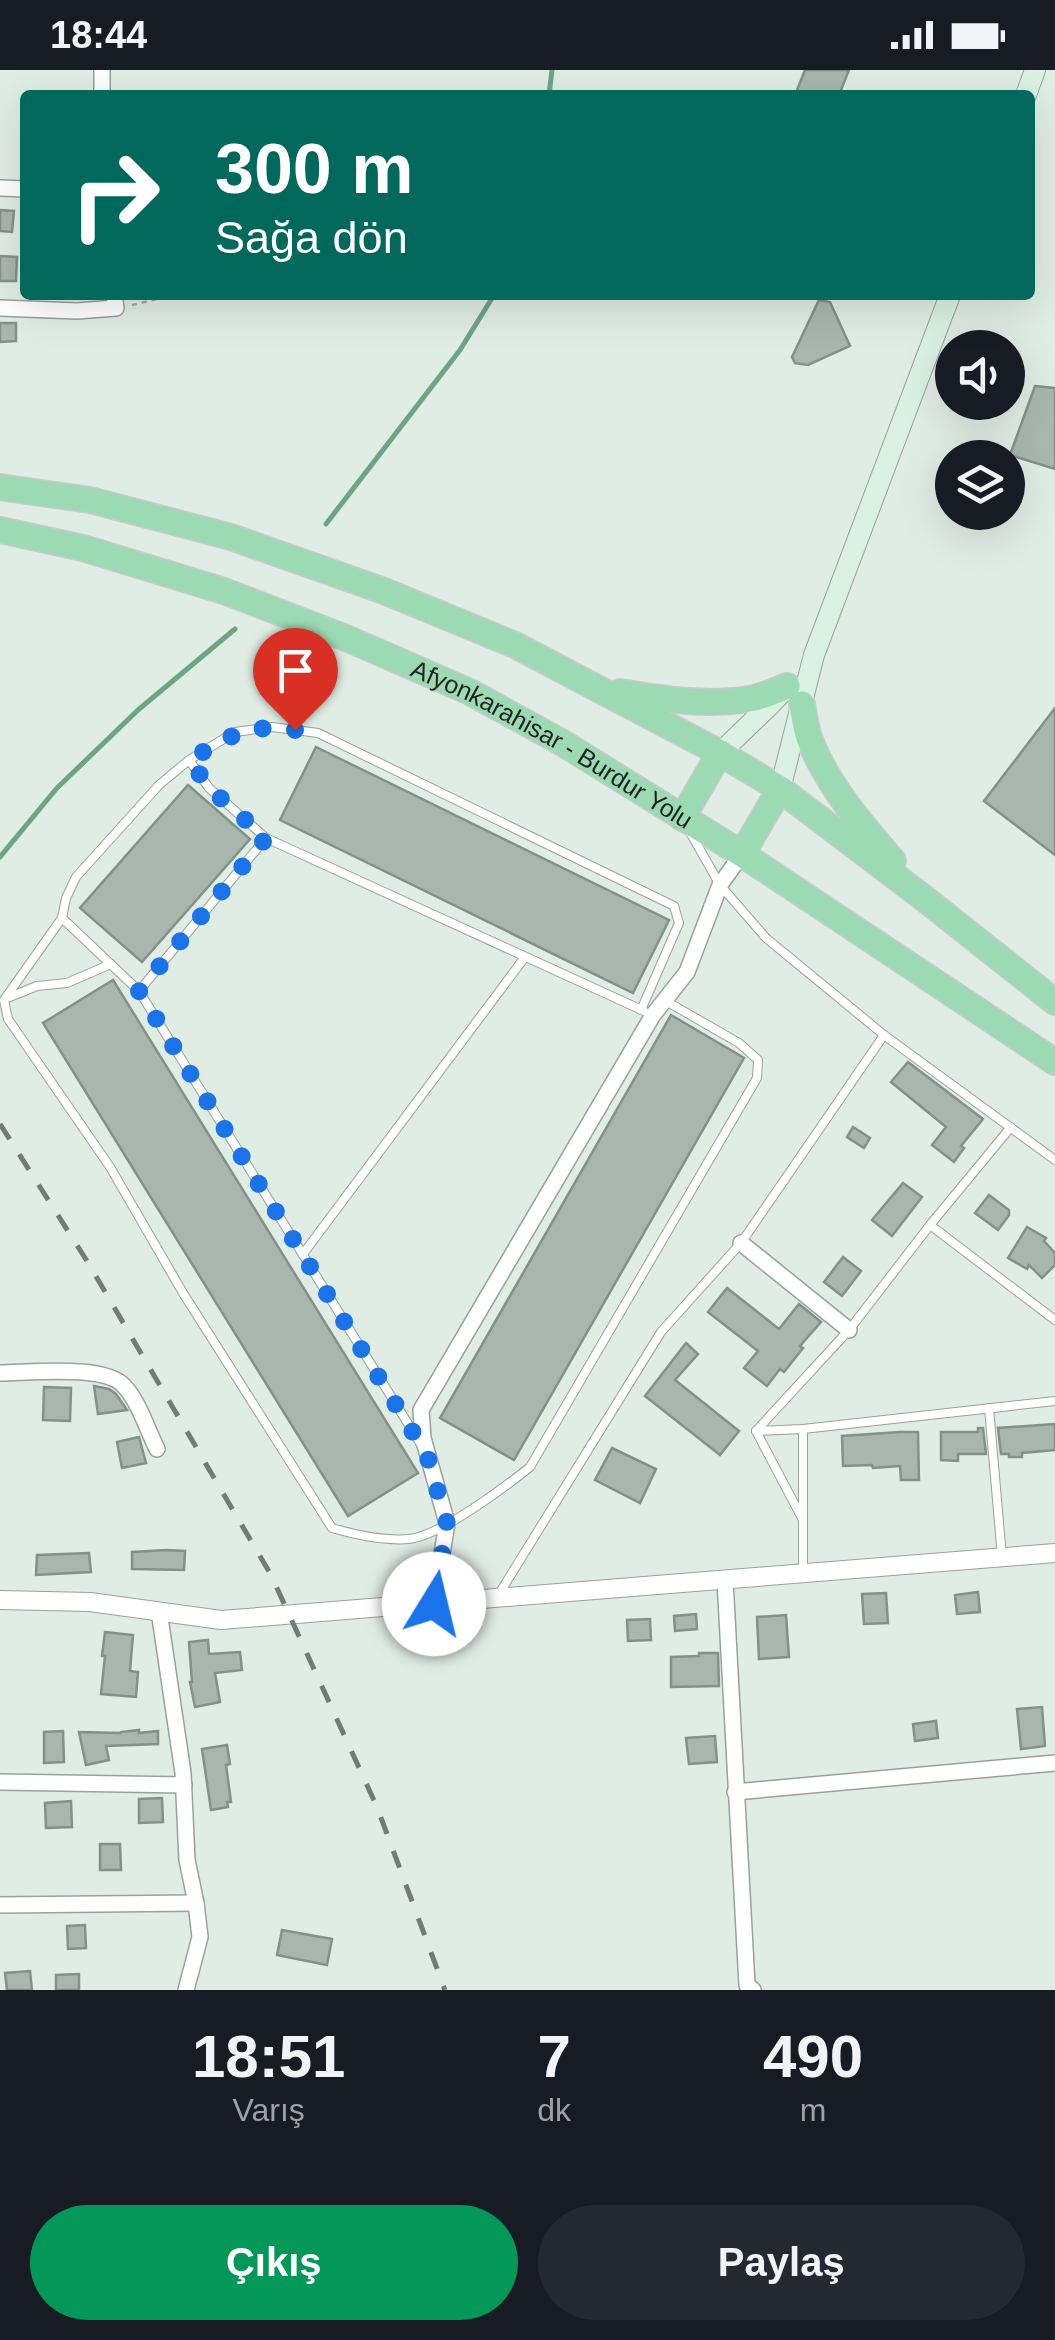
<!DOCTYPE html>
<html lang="tr">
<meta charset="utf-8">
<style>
:root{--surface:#171b24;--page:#242831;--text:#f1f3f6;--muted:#9ea1a6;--accent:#039758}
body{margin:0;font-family:Helvetica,sans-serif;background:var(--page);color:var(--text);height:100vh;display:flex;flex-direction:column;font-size:38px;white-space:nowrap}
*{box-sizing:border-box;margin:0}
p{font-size:32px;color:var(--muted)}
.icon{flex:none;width:55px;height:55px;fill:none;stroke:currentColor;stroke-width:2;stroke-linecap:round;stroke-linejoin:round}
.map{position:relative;height:1920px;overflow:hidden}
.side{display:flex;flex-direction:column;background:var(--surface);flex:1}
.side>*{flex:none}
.banner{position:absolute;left:20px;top:20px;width:1015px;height:210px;border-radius:10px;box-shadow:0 10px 40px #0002;background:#00695c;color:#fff;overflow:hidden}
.fabs{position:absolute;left:935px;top:260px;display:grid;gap:20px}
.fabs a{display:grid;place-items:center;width:90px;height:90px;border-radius:50%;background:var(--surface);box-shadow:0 10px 40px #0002;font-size:50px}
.pin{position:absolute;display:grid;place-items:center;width:85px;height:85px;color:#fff;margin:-102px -42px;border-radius:50% 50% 50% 0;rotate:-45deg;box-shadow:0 0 10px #0007}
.pin .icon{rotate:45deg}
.me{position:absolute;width:110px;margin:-55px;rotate:9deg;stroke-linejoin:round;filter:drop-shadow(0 0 8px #0008)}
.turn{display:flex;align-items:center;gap:35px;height:210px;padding:0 30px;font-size:45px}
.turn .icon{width:130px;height:130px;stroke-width:2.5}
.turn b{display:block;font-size:70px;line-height:85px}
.eta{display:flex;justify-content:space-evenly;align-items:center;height:170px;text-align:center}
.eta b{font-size:60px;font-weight:700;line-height:70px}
.cta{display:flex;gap:20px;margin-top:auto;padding:20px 30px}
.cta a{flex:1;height:115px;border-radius:60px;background:var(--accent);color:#fff;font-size:40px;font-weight:700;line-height:115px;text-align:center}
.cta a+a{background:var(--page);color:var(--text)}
.status{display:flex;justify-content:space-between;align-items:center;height:70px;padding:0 50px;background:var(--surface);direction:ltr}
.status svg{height:28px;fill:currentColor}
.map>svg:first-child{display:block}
</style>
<div class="status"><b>18:44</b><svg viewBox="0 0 49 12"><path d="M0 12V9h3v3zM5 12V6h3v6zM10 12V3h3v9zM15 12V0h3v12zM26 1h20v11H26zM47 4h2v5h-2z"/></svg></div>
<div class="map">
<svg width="1055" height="1920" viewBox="0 0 1055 1920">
<rect width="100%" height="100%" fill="#e0ede4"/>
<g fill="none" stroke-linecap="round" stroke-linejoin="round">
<g stroke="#6da581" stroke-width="5">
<path d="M 549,25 L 552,0"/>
<path d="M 326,454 L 460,280 L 494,225"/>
<path d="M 0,787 L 57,718 L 138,640 L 235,559"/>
</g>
</g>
<g fill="#a9b6ad" stroke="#849088" stroke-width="2.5">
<path d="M 805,0 L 849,0 L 839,25 L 795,25 Z"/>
<path d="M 0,140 L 14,141 L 12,162 L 0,161 Z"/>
<path d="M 0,186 L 17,187 L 16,211 L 0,211 Z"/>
<path d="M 819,230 L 830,232 L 850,276 L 808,295 L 795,293 L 792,287 Z"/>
<path d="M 0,253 L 16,253 L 16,271 L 0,272 Z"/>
<path d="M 1035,316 L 1055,318 L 1055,399 L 1010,385 Z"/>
<path d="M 1055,638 L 1055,785 L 984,731 Z"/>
<path d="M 316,677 L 669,850 L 633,923 L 280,750 Z"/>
<path d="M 188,715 L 250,769 L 142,892 L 80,838 Z"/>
<path d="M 113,910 L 418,1403 L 348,1446 L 43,953 Z"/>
<path d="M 671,945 L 744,988 L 514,1390 L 440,1348 Z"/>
<path d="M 908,992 L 983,1049 L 961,1076 L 964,1078 L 954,1092 L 932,1075 L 946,1057 L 891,1012 Z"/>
<path d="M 853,1057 L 870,1068 L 864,1078 L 847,1067 Z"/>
<path d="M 903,1113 L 922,1127 L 892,1166 L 872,1150 Z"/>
<path d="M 989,1125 L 1009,1140 L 1009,1145 L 998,1160 L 975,1143 Z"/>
<path d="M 1027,1157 L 1046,1168 L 1044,1171 L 1055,1183 L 1055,1195 L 1042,1208 L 1029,1195 L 1027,1199 L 1008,1188 Z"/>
<path d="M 843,1187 L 861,1201 L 842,1226 L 824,1212 Z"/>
<path d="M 727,1218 L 779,1259 L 799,1234 L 821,1252 L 800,1276 L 803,1278 L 784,1302 L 780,1299 L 767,1316 L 744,1298 L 758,1281 L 708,1242 Z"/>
<path d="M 686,1273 L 698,1284 L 675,1310 L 739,1361 L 720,1385 L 645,1326 Z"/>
<path d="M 94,1316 L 109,1319 L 116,1324 L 127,1340 L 98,1344 Z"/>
<path d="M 44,1317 L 71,1318 L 70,1351 L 43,1350 Z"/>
<path d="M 1055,1354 L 1055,1380 L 1022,1383 L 1022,1387 L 1009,1387 L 1009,1384 L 1001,1384 L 998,1358 Z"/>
<path d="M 978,1358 L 983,1358 L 986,1384 L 958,1384 L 958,1391 L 941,1390 L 941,1362 L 978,1362 Z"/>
<path d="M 900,1362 L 918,1362 L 919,1410 L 901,1410 L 900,1396 L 873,1398 L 872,1395 L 843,1396 L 842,1366 Z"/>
<path d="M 139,1367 L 146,1393 L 122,1398 L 117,1372 Z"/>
<path d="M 612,1378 L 656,1399 L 640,1433 L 595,1410 Z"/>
<path d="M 167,1480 L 185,1481 L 184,1500 L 132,1499 L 132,1482 Z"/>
<path d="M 89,1483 L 91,1502 L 36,1505 L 37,1485 Z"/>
<path d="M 978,1522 L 980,1542 L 957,1544 L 955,1525 Z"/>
<path d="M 886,1523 L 888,1553 L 864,1554 L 862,1524 Z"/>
<path d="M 696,1544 L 697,1559 L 675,1561 L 674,1546 Z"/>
<path d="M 786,1545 L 789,1587 L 759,1589 L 757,1547 Z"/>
<path d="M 650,1549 L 651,1570 L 628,1571 L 627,1550 Z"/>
<path d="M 105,1562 L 133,1565 L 130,1601 L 138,1602 L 136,1627 L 101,1624 L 105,1586 L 102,1586 Z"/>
<path d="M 208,1570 L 209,1584 L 240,1582 L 242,1600 L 215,1603 L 220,1632 L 195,1637 L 190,1612 L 192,1612 L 189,1572 Z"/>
<path d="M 699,1583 L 718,1583 L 719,1616 L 671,1617 L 671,1587 L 699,1586 Z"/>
<path d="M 1042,1637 L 1045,1676 L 1021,1679 L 1017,1639 Z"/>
<path d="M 936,1651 L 938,1668 L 915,1671 L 913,1654 Z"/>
<path d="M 139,1660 L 139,1663 L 158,1661 L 158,1674 L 106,1676 L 109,1690 L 86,1695 L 79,1662 L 121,1663 L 121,1662 Z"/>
<path d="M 63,1661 L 64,1692 L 44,1693 L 44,1662 Z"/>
<path d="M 715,1666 L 717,1692 L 689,1694 L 686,1668 Z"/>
<path d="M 227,1675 L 230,1694 L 226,1695 L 231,1732 L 227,1732 L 228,1737 L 211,1740 L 202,1679 Z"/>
<path d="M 162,1728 L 163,1752 L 139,1753 L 139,1729 Z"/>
<path d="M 71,1731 L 72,1757 L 46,1758 L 45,1733 Z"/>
<path d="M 100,1774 L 120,1774 L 121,1800 L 100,1800 Z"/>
<path d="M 85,1855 L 86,1878 L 68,1879 L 67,1856 Z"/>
<path d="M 282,1860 L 332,1869 L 327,1895 L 277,1885 Z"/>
<path d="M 30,1901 L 32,1920 L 7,1920 L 5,1903 Z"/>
<path d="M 79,1904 L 79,1920 L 56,1920 L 56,1905 Z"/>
</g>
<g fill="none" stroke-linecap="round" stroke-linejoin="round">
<g stroke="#96a39a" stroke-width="10">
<g id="service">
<path d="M 189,690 L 209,718 L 266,768"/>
<path d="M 690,762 L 720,815 L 766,868 L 884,965 L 1055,1090"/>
<path d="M 62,848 L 139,921"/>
<path d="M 7,928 L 37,916 L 67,913 L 111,894"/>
<path d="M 641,940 L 679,853 L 674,836 L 318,663 L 272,657 L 235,662 L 189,690 L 159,715 L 76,807 L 66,828 L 62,848 L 4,930 L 8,949 L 110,1097 L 183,1223 L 332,1458 C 356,1465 384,1471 409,1469 C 440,1466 505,1417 530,1397 L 757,1008 L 758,990 L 739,973 L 664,930"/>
<path d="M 930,1155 L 1055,1250"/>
<path d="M 303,1184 L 525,887"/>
<path d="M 989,1338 L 1002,1487"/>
<path d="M 803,1359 L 803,1503"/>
<path d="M 756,1361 L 803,1359 L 1055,1331"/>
<path d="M 420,1373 L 139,921 L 266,768 L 644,941"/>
<path d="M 803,1450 L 756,1361 L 849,1260 L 930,1155 L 1011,1057"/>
<path d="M 499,1524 L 661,1262 L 741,1173 L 884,965"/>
</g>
</g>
<g stroke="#96a39a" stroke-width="18">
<g id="minor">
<path d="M 102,25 L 102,0"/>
<path d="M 0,118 L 25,119"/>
<path d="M 0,238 L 77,241 L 116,238 L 114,225"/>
<path d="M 741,1173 L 849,1260"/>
<path d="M 0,1303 C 29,1303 105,1294 124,1316 C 138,1330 148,1361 157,1379"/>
<path d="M 725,1510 L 747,1915 L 753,1920"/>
<path d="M 434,1533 L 447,1453 L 423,1368 L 421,1340 L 653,945 L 687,902 L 720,815 L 742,784"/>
<path d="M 159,1541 L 183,1703 L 187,1790 L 196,1833 L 200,1867 L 186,1920"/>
<path d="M 0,1712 L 184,1715"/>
<path d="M 735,1722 L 1055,1693"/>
<path d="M 0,1835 L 196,1833"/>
</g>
</g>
<g stroke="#96a39a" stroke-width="20">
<path id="tertiary" d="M 0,1530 L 90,1532 L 221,1550 L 1055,1483"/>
</g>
<g stroke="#96a39a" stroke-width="22">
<g id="secondary">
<path d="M 1026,25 L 1035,0"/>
<path d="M 720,683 L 771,634 L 787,617"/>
<path d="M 780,719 L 814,585 L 950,225"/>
</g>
</g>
<g stroke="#c9cac9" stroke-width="28">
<g id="trunk">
<path d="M 0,417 L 90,430 L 231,467 L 384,521 L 515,575 L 720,683 L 780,719 L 925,829 L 1055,932"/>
<path id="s1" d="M 0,460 L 83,478 L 224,521 L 346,568 L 470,622 L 561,672 L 742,784 L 1055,992"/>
<path d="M 620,622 C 662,629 707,636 749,629 C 762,627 775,621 787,616"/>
<path d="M 802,634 C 804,647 806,661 811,673 C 829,717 862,755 893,791"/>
<path d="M 682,748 L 720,683"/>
<path d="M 742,784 L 780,719"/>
</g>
</g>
<path stroke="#a1aba4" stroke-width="2.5" stroke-dasharray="5 5" stroke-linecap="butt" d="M 132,235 L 174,225"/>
<use href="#service" stroke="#fff" stroke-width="8"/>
<use href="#minor" stroke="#fff" stroke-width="15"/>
<use href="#tertiary" stroke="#fff" stroke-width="18"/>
<use href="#secondary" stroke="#daf1e3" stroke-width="20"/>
<use href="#trunk" stroke="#9cdab4" stroke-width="25"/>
<path stroke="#737b75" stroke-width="5" stroke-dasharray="18 18" stroke-linecap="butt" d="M 0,1054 L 87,1191 L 271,1505 L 377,1737 L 445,1920"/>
</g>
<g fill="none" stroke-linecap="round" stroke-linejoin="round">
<path stroke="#1a73e8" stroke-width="18" stroke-dasharray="0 32.4" d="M 295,660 C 247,653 229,666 190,690 L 209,718 L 266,768 L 139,921 L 427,1385 L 447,1453 L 434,1534"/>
</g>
<g text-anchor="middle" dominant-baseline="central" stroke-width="9" stroke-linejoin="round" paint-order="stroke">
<g font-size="25" fill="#1f2320" stroke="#fff">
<text stroke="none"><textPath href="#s1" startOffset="595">Afyonkarahisar - Burdur Yolu</textPath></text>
</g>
</g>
</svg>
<div class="fabs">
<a><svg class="icon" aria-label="sound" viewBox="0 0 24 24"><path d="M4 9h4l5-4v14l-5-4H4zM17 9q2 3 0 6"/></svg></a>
<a><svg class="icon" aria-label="layers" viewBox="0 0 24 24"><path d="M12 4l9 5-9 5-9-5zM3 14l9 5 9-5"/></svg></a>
</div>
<div class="pin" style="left:295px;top:660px;background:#d93025"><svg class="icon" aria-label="arrive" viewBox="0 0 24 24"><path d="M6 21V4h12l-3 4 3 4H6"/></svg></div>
<svg class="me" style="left:434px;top:1534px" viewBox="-20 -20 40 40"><circle r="19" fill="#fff"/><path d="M0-13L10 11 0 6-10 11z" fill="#1a73e8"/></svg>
<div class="banner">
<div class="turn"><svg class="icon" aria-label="right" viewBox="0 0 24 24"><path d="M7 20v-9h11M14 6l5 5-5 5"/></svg><div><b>300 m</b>Sağa dön</div></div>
</div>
</div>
<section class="side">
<div class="eta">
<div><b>18:51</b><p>Varış</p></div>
<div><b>7</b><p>dk</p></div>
<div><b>490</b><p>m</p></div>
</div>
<div class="cta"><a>Çıkış</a><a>Paylaş</a></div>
</section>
